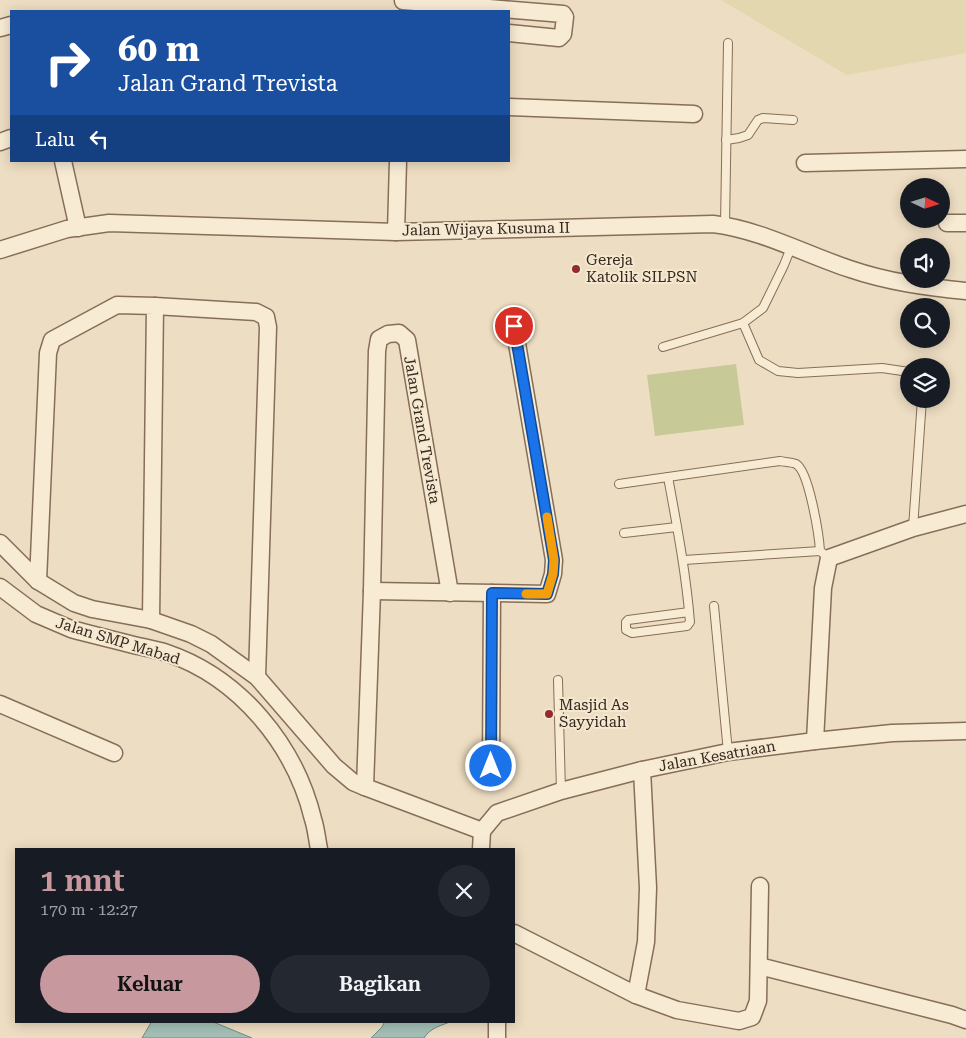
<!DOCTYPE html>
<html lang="id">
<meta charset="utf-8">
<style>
:root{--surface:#171b24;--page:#242831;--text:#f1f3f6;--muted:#9ea1a6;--accent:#c7999e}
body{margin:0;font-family:"Roboto Serif",serif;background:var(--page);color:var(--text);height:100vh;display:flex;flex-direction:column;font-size:19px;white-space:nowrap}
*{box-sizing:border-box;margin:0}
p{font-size:16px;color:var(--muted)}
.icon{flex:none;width:28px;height:28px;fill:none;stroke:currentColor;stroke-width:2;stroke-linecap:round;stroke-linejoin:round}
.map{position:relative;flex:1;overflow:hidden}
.sheet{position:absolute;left:15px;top:848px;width:500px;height:175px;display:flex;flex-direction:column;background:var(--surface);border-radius:0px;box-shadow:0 2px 12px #0003}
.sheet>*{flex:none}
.guide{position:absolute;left:10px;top:10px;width:500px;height:152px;border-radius:0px;box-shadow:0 2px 12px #0003;background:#1a4fa0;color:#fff;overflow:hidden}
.needle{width:32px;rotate:94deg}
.controls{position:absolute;left:900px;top:178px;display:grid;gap:10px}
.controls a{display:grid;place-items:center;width:50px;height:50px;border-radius:50%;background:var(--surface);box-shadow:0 2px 12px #0003;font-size:25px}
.pin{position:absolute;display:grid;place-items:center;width:42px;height:42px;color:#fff;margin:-21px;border:2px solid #fff;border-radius:50%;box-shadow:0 1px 5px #0007}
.me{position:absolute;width:55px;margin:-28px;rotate:0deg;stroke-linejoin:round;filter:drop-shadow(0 0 4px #0008)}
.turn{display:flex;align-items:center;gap:18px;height:105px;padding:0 25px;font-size:22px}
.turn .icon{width:65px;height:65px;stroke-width:2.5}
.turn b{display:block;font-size:35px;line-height:42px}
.then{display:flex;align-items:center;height:48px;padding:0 25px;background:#0003;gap:10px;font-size:19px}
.round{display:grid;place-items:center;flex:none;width:52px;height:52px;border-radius:26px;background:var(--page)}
.head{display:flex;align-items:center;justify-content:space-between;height:85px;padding:0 25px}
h1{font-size:30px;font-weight:600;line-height:38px;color:var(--accent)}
.primary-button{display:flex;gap:10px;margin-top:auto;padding:10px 25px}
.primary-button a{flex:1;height:58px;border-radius:30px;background:var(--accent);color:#111;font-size:20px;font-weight:600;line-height:58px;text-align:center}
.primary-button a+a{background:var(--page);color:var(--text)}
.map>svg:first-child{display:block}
</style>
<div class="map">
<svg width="966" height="1038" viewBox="0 0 966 1038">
<rect width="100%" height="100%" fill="#edddc2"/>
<path fill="#e2d7af" d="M 721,0 L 966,0 L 966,53 L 847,75 Z"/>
<path fill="#c7ca96" d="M 736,364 L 744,425 L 655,436 L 647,375 Z"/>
<g fill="#a4bfb6" stroke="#6b8d83">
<path d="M 152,1021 L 211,1021 L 252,1038 L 142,1038 Z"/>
<path d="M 385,1021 L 452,1021 C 441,1026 431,1027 424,1038 L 371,1038 L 382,1027 Z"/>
</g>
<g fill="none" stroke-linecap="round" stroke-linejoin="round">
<g stroke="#866e59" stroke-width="10">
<g id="lane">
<path d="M 726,140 L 739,138 L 748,135 L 758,120 L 763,118 L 793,120"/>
<path d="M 725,225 L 728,43"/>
<path d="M 743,323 L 759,360 L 778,371 L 798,373 L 882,368 L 909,372"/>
<path d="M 663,347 L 743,323 L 763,308 L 784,265 L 792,245"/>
<path d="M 668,477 C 677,526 686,573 690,622 L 687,626 L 632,633 L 626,630 L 626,622 L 628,620 L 689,612"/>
<path d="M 619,484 L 780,461 C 784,462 791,462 796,464 C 809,471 819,535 820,551 L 829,558"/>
<path d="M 913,528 L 922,399"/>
<path d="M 624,533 L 677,527"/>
<path d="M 684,560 L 820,551"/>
<path d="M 714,606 L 728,752"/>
<path d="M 558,680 L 561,791"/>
</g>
</g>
<g stroke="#866e59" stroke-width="19">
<g id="street">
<path d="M 403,1 L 563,14 L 565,17 L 563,34 L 559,38 L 509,33"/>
<path d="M 0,28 L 11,25"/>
<path d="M 509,107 L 694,114"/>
<path d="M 0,142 L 11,138"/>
<path d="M 63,161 L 78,228"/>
<path d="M 805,163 L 966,159"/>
<path d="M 947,223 L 966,223"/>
<path d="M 396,232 L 398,161"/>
<path d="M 0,250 L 67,229 L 109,223 L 396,232 L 713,224 C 762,230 804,254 850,269 C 888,282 926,287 966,291"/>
<path d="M 155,306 L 256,312 L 266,317 L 268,327 L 257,677"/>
<path d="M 0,543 L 38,581 L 74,603 L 92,609 L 151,620 L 191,634 L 211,644 L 257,677 L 334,766 L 353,782 L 365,787"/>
<path d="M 38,581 L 48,353 L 52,340 L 117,305 L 155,306 L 151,620"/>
<path d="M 0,587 L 36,614 L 71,629 C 93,635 115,640 138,646 C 147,648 158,650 167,653 C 240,678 295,745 313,819 C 316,828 317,839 319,849"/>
<path d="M 372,591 L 547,594 L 553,574 L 554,560 L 514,326"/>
<path d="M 450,593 L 407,340 L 399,333 L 388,334 L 379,339 L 377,351 L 372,591 L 365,787 L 482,831"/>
<path d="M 0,704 L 114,753"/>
<path d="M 815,741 L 823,588 L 829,558 L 913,528 L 966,514"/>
<path d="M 491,766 L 492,593"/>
<path d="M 482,831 L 497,813 L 561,791 L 642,770 L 728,752 L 815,741 L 892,733 L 966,731"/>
<path d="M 481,849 L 482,831"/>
<path d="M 514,933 L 636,995 L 677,1010 L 739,1021 L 752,1017 L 758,1001 L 760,886"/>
<path d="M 759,966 L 952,1015 L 966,1020"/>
<path d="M 636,995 L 646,942 L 648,888 L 642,770"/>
<path d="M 497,1021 L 497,1038"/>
</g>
</g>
<use href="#lane" stroke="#f8ebd4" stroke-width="8"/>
<use href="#street" stroke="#f8ebd4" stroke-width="16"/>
</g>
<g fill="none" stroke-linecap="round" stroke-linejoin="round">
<g stroke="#114b97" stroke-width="12">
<path id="route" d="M 491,766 L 492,593 L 547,594 L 553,574 L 554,560 L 514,326"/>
</g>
<use href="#route" stroke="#1a73e8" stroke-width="9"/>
<path stroke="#f59e0b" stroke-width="9" d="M 526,594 L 547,594 L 553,574 L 554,560 L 547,517"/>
</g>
<g fill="#932b32" stroke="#f4e8d1" stroke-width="2">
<circle cx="576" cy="269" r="5"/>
<circle cx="549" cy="714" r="5"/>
</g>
<g text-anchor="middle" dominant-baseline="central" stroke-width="4" stroke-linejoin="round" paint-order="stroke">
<g font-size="15" fill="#36281d" stroke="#f4e8d1">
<text transform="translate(486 229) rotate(-1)">Jalan Wijaya Kusuma II</text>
<text transform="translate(422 430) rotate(80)">Jalan Grand Trevista</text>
<text transform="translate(118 641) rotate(17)">Jalan SMP Mabad</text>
<text transform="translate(717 756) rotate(-10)">Jalan Kesatriaan</text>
</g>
<g font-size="15" fill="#36281d" stroke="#f4e8d1" text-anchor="start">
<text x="586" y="260">Gereja<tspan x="586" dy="17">Katolik SILPSN</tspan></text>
<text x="559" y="705">Masjid As<tspan x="559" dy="17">Sayyidah</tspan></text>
</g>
</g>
</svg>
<div class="controls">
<a><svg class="needle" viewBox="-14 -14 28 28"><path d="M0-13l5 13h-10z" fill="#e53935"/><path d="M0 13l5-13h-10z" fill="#9ea1a6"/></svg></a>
<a><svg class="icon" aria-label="sound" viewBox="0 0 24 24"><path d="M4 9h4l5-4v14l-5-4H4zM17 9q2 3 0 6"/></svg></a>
<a><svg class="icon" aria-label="search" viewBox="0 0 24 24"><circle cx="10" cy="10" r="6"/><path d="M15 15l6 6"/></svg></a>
<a><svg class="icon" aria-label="layers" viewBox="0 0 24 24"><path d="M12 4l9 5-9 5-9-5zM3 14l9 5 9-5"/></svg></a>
</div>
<div class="pin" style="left:514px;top:326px;background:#d93025"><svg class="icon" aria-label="arrive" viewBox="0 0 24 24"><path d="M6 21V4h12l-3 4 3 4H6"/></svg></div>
<svg class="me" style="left:491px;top:766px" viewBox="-20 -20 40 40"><circle r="17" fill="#1a73e8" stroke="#fff" stroke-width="3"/><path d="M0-11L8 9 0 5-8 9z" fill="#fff"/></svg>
<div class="guide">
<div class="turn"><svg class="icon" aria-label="right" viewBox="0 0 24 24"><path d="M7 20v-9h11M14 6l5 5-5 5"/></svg><div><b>60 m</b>Jalan Grand Trevista</div></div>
<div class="then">Lalu<svg class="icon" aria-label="left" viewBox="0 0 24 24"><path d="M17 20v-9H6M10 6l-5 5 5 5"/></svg></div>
</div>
<section class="sheet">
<div class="head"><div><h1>1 mnt</h1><p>170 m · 12:27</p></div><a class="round"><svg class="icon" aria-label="close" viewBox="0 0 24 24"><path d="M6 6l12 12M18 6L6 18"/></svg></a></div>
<div class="primary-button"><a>Keluar</a><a>Bagikan</a></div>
</section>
</div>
